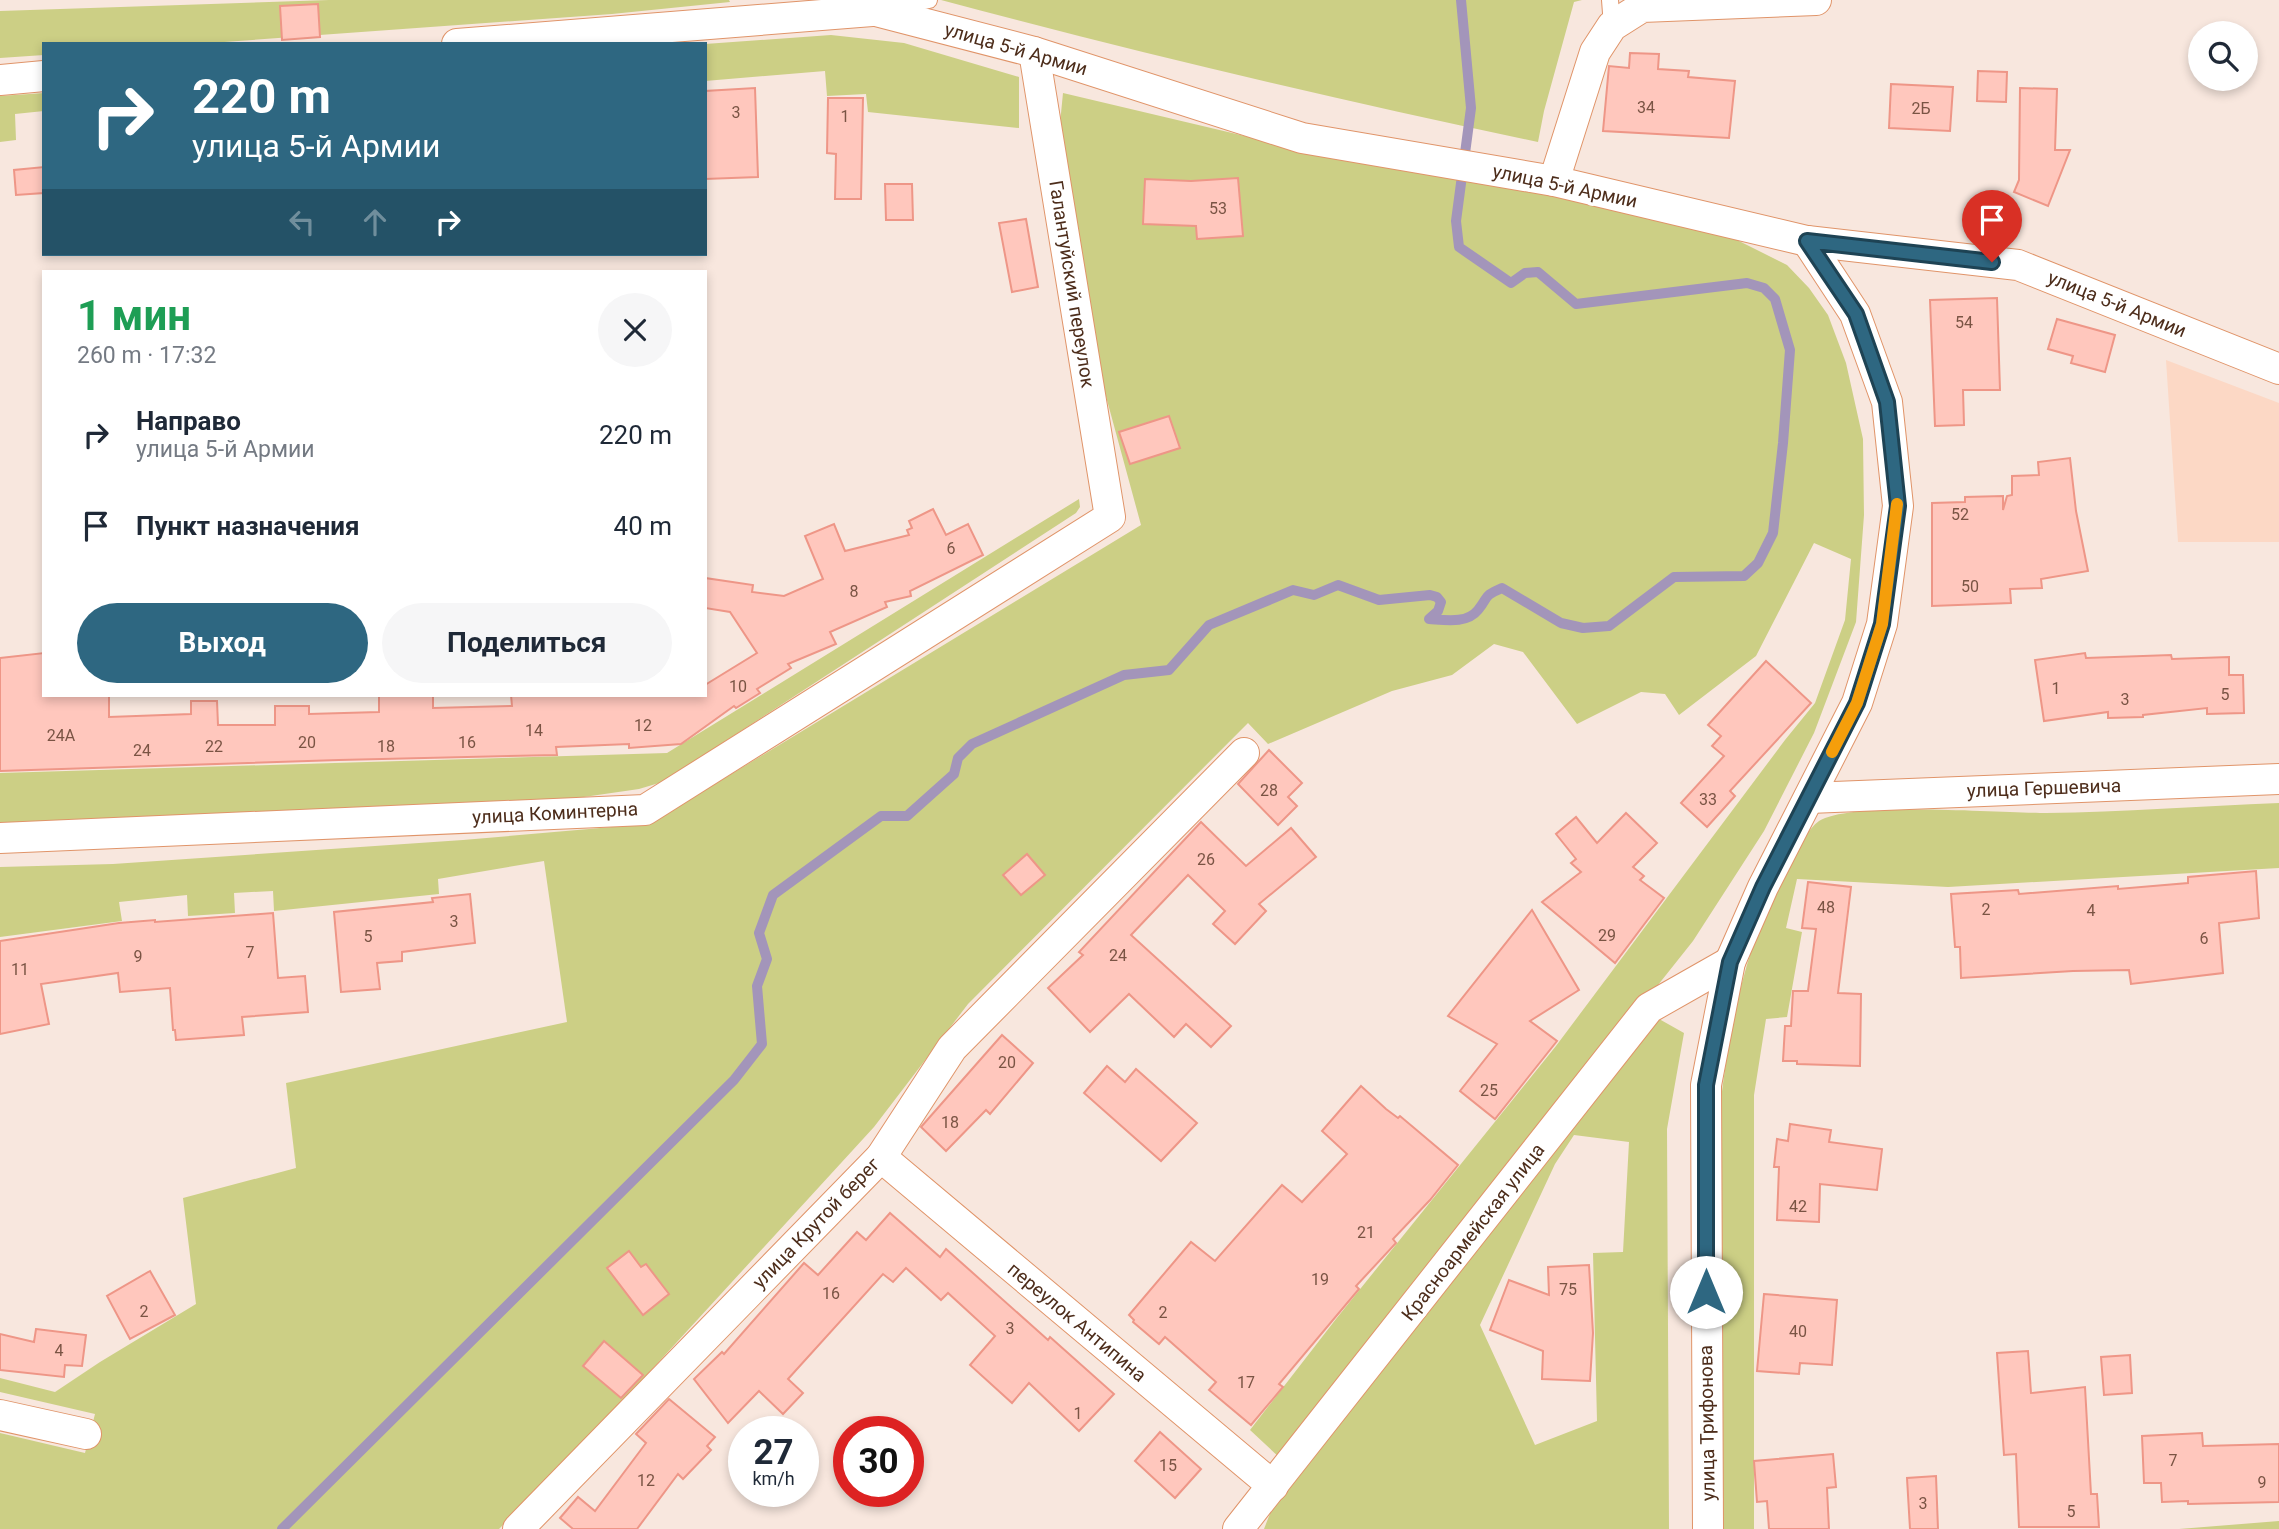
<!DOCTYPE html>
<html lang="ru">
<meta charset="utf-8">
<style>
:root{--surface:#fff;--page:#f6f6f7;--text:#1f2937;--muted:#747a83;--accent:#2e6781}
body{margin:0;font-family:Roboto,sans-serif;background:var(--page);color:var(--text);height:100vh;display:flex;flex-direction:column;font-size:26px;white-space:nowrap}
*{box-sizing:border-box;margin:0}
p{font-size:23px;color:var(--muted)}
.icon{flex:none;width:38px;height:38px;fill:none;stroke:currentColor;stroke-width:2;stroke-linecap:round;stroke-linejoin:round}
.map{position:relative;flex:1;overflow:hidden}
.details{position:absolute;left:42px;top:270px;width:665px;height:427px;display:flex;flex-direction:column;background:var(--surface);border-radius:0px;box-shadow:0 4px 10px #0003}
.details>*{flex:none}
.guide{position:absolute;left:42px;top:42px;width:665px;height:214px;border-radius:0px;box-shadow:0 4px 10px #0003;background:#2e6781;color:#fff;overflow:hidden}
.controls{position:absolute;left:2188px;top:21px;display:grid;gap:14px}
.controls a{display:grid;place-items:center;width:70px;height:70px;border-radius:50%;background:var(--surface);box-shadow:0 4px 10px #0003;font-size:35px}
.speed{position:absolute;left:728px;top:1416px;display:flex;gap:14px;font-size:35px;font-weight:700;text-align:center}
.speed>*{display:grid;place-content:center;width:91px;height:91px;border-radius:50%;background:var(--surface);box-shadow:0 4px 10px #0003;line-height:1}
.speed small{font-size:18px;font-weight:400}
.speed .limit{border:10px solid #d22;background:#fff;color:#111}
.pin{position:absolute;display:grid;place-items:center;width:60px;height:60px;color:#fff;margin:-72px -30px;border-radius:50% 50% 50% 0;rotate:-45deg;box-shadow:0 0 7px #0007}
.pin .icon{rotate:45deg}
.me{position:absolute;width:77px;margin:-38px;rotate:0deg;stroke-linejoin:round;filter:drop-shadow(0 0 5px #0008)}
.turn{display:flex;align-items:center;gap:24px;height:147px;padding:0 35px;font-size:32px}
.turn .icon{width:91px;height:91px;stroke-width:2.5}
.turn b{display:block;font-size:49px;line-height:60px}
.lanes{display:flex;align-items:center;height:66px;padding:0 35px;background:#0003;justify-content:center;gap:35px;direction:ltr}
.lanes .off{opacity:.35}
.round{display:grid;place-items:center;flex:none;width:74px;height:74px;border-radius:37px;background:var(--page)}
.overview{display:flex;align-items:center;justify-content:space-between;height:119px;padding:0 35px}
h1{font-size:42px;font-weight:700;line-height:52px;color:#1e9e55}
.cta{display:flex;gap:14px;margin-top:auto;padding:14px 35px}
.cta a{flex:1;height:80px;border-radius:42px;background:var(--accent);color:#fff;font-size:28px;font-weight:700;line-height:80px;text-align:center}
.cta a+a{background:var(--page);color:var(--text)}
ul{padding:0;list-style:none}
li{display:flex;align-items:center;gap:21px;height:91px;padding:0 35px}
li div{flex:1}
li b{display:block;font-size:26px}
li em{font-style:normal}
.map>svg:first-child{display:block}
</style>
<div class="map">
<svg width="2279" height="1529" viewBox="0 0 2279 1529">
<rect width="100%" height="100%" fill="#f8e7de"/>
<path fill="#fcd8c5" d="M 2166,360 L 2279,403 L 2279,542 L 2178,542 Z"/>
<g fill="#cccf85" fill-rule="evenodd">
<path d="M 329,0 L 729,0 L 730,2 L 612,14 L 196,44 L 44,44 L 44,55 L 0,58 L 0,11 Z"/>
<path d="M 941,0 L 1582,0 L 1574,2 L 1544,111 L 1538,142 C 1338,100 1139,53 941,0 Z"/>
<path d="M 831,35 L 904,43 L 1019,77 L 1019,128 L 868,112 L 866,94 L 827,96 L 825,71 L 705,81 L 705,44 Z"/>
<path d="M 44,93 L 44,111 L 15,114 L 16,140 L 0,142 L 0,96 Z"/>
<path d="M 1063,93 L 1266,141 L 1549,192 L 1727,235 L 1787,265 L 1809,288 L 1828,315 L 1846,363 L 1863,439 L 1864,515 L 1856,622 L 1814,733 L 1764,831 L 1693,941 L 1281,1459 L 1250,1430 L 1336,1319 L 1556,1046 L 1785,740 L 1815,703 L 1845,620 L 1851,559 L 1814,543 L 1756,656 L 1679,715 L 1665,694 L 1641,692 L 1577,724 L 1523,652 L 1494,644 L 1452,675 L 1392,691 L 1268,744 L 1248,723 L 968,1004 L 874,1127 L 589,1438 L 499,1529 L 0,1529 L 0,1433 L 85,1453 L 95,1414 L 0,1392 L 0,1378 L 55,1392 L 100,1362 L 196,1304 L 183,1198 L 296,1168 L 286,1083 L 567,1022 L 544,861 L 438,879 L 439,894 L 274,911 L 273,891 L 234,893 L 235,913 L 188,916 L 187,895 L 119,902 L 122,921 L 0,937 L 0,867 L 113,864 L 463,840 L 635,825 L 687,801 L 1141,525 L 1095,356 L 1057,154 Z"/>
<path d="M 1079,499 L 1080,507 L 1076,513 L 704,755 L 679,777 L 639,789 L 480,812 L 0,841 L 0,773 L 667,753 Z"/>
<path d="M 2279,803 L 2279,868 L 1948,887 L 1797,879 L 1786,928 L 1802,932 L 1787,1017 L 1766,1019 L 1754,1095 L 1754,1529 L 1717,1529 L 1720,1108 C 1730,1020 1748,932 1794,855 C 1801,844 1808,829 1819,821 C 1849,801 2002,813 2046,813 C 2123,812 2201,806 2279,803 Z"/>
<path d="M 1652,1015 L 1684,1033 L 1667,1129 L 1669,1529 L 1264,1529 L 1271,1511 ZM 1574,1135 L 1629,1142 L 1623,1252 L 1593,1253 L 1597,1421 L 1535,1445 L 1480,1325 L 1555,1164 Z"/>
<path d="M 2279,1521 L 2279,1529 L 2179,1529 Z"/>
</g>
<g fill="none" stroke-linecap="round" stroke-linejoin="round">
<path stroke="#a395ba" stroke-width="10" d="M 282,1529 L 734,1080 L 762,1044 L 757,986 L 767,959 L 759,933 L 773,895 L 881,816 L 907,816 L 954,774 L 958,758 L 972,744 L 1124,675 L 1169,670 L 1209,625 L 1293,590 L 1314,595 L 1338,585 L 1379,600 L 1430,595 L 1437,597 L 1441,602 L 1438,611 L 1429,619 C 1445,620 1467,624 1478,610 C 1490,595 1482,597 1502,588 L 1561,623 L 1583,628 L 1609,626 L 1674,577 L 1744,576 L 1758,563 L 1773,533 L 1783,443 L 1790,350 L 1775,299 L 1764,288 L 1747,283 L 1576,304 L 1538,272 L 1525,273 L 1511,283 L 1459,247 L 1456,221 L 1471,108 L 1461,0"/>
</g>
<g fill="#ffc7bd" stroke="#ee9687" stroke-width="2">
<path d="M 318,4 L 320,37 L 282,40 L 280,6 Z"/>
<path d="M 1630,53 L 1659,54 L 1658,69 L 1689,71 L 1688,77 L 1735,81 L 1729,138 L 1603,131 L 1609,66 L 1629,68 Z"/>
<path d="M 1978,71 L 2007,72 L 2006,102 L 1977,101 Z"/>
<path d="M 1891,84 L 1953,87 L 1950,131 L 1889,128 Z"/>
<path d="M 755,88 L 758,177 L 705,179 L 705,91 Z"/>
<path d="M 2020,88 L 2057,89 L 2055,150 L 2070,150 L 2048,206 L 2014,192 L 2019,180 Z"/>
<path d="M 828,98 L 863,98 L 861,199 L 835,199 L 836,154 L 827,153 Z"/>
<path d="M 44,167 L 44,193 L 16,195 L 14,170 Z"/>
<path d="M 1238,178 L 1243,236 L 1197,239 L 1196,226 L 1143,224 L 1145,179 L 1191,181 Z"/>
<path d="M 885,184 L 912,184 L 913,220 L 886,220 Z"/>
<path d="M 1026,219 L 1038,287 L 1012,292 L 999,223 Z"/>
<path d="M 1997,298 L 2000,390 L 1963,390 L 1964,425 L 1935,426 L 1930,300 Z"/>
<path d="M 2057,319 L 2115,335 L 2105,372 L 2071,363 L 2073,356 L 2048,349 Z"/>
<path d="M 1169,416 L 1180,448 L 1130,464 L 1119,432 Z"/>
<path d="M 2070,458 L 2076,511 L 2088,571 L 2041,579 L 2042,588 L 2010,589 L 2011,603 L 1932,606 L 1932,503 L 1965,502 L 1965,497 L 2003,496 L 2003,510 L 2007,496 L 2012,495 L 2012,476 L 2039,475 L 2038,462 Z"/>
<path d="M 933,509 L 946,535 L 968,524 L 983,555 L 910,591 L 911,596 L 885,602 L 887,607 L 830,632 L 836,644 L 788,664 L 791,668 L 757,689 L 760,693 L 736,708 L 734,706 L 681,744 L 629,748 L 629,744 L 556,747 L 557,755 L 339,760 L 0,771 L 0,658 L 44,653 L 44,695 L 109,695 L 109,717 L 191,714 L 191,701 L 217,701 L 218,725 L 275,725 L 275,706 L 309,706 L 309,714 L 379,712 L 379,695 L 433,695 L 433,708 L 512,706 L 511,695 L 705,695 L 705,685 L 757,653 L 730,612 L 705,608 L 705,578 L 753,585 L 752,592 L 784,596 L 823,579 L 805,536 L 834,524 L 845,551 L 909,535 L 907,530 L 912,528 L 909,521 Z"/>
<path d="M 2085,653 L 2086,658 L 2171,655 L 2172,659 L 2229,657 L 2229,675 L 2243,675 L 2244,713 L 2207,714 L 2207,708 L 2143,715 L 2143,717 L 2108,718 L 2108,712 L 2044,721 L 2035,660 Z"/>
<path d="M 1766,661 L 1811,703 L 1730,791 L 1735,796 L 1707,827 L 1681,803 L 1724,756 L 1712,746 L 1721,736 L 1708,725 Z"/>
<path d="M 1269,750 L 1302,783 L 1288,797 L 1297,806 L 1278,825 L 1238,784 Z"/>
<path d="M 1626,813 L 1657,843 L 1633,867 L 1644,876 L 1640,880 L 1664,898 L 1615,963 L 1542,902 L 1581,872 L 1571,863 L 1576,859 L 1556,834 L 1576,817 L 1597,843 Z"/>
<path d="M 1201,822 L 1246,866 L 1291,828 L 1316,857 L 1259,904 L 1266,911 L 1235,944 L 1213,924 L 1225,911 L 1188,875 L 1131,935 L 1231,1026 L 1211,1047 L 1186,1024 L 1174,1037 L 1129,994 L 1090,1032 L 1048,988 L 1083,955 L 1079,952 Z"/>
<path d="M 1027,854 L 1045,875 L 1021,895 L 1003,875 Z"/>
<path d="M 2256,871 L 2259,918 L 2219,923 L 2223,973 L 2131,984 L 2129,970 L 2073,971 L 1961,978 L 1960,947 L 1955,947 L 1951,894 L 2018,890 L 2019,894 L 2118,886 L 2118,889 L 2188,883 L 2188,877 Z"/>
<path d="M 1808,882 L 1851,887 L 1838,993 L 1861,994 L 1860,1066 L 1797,1064 L 1797,1061 L 1783,1061 L 1785,1026 L 1791,1026 L 1793,991 L 1808,991 L 1816,929 L 1802,928 Z"/>
<path d="M 470,894 L 475,943 L 402,952 L 402,961 L 377,963 L 380,989 L 341,992 L 334,912 L 433,902 L 432,898 Z"/>
<path d="M 1532,910 L 1579,990 L 1530,1021 L 1557,1041 L 1495,1119 L 1460,1091 L 1497,1044 L 1448,1016 Z"/>
<path d="M 273,913 L 278,978 L 305,976 L 308,1012 L 242,1017 L 244,1035 L 176,1040 L 175,1030 L 173,1030 L 170,988 L 120,992 L 118,973 L 41,984 L 49,1024 L 0,1034 L 0,941 L 119,923 L 155,920 L 155,922 Z"/>
<path d="M 1002,1035 L 1033,1063 L 990,1114 L 986,1110 L 946,1151 L 921,1127 Z"/>
<path d="M 1107,1066 L 1125,1082 L 1136,1069 L 1197,1123 L 1161,1161 L 1084,1093 Z"/>
<path d="M 1361,1086 L 1386,1109 L 1398,1118 L 1400,1116 L 1458,1165 L 1430,1200 L 1393,1239 L 1396,1243 L 1356,1286 L 1359,1289 L 1279,1384 L 1283,1387 L 1251,1425 L 1209,1390 L 1216,1382 L 1165,1337 L 1159,1344 L 1133,1322 L 1134,1320 L 1129,1315 L 1191,1242 L 1215,1261 L 1282,1185 L 1302,1202 L 1347,1154 L 1322,1131 Z"/>
<path d="M 1790,1124 L 1831,1130 L 1829,1142 L 1882,1149 L 1877,1190 L 1820,1184 L 1819,1222 L 1777,1220 L 1779,1167 L 1774,1167 L 1777,1139 L 1788,1141 Z"/>
<path d="M 890,1213 L 940,1257 L 946,1249 L 1048,1340 L 1050,1337 L 1114,1394 L 1079,1431 L 1029,1383 L 1012,1403 L 970,1365 L 995,1336 L 948,1293 L 941,1300 L 906,1268 L 893,1282 L 883,1274 L 788,1379 L 803,1393 L 783,1414 L 759,1391 L 728,1423 L 694,1379 L 722,1352 L 724,1354 L 804,1263 L 818,1275 L 857,1232 L 866,1240 Z"/>
<path d="M 629,1251 L 641,1267 L 646,1264 L 669,1294 L 643,1315 L 607,1268 Z"/>
<path d="M 1589,1265 L 1593,1333 L 1590,1381 L 1542,1379 L 1543,1351 L 1490,1330 L 1509,1280 L 1549,1295 L 1548,1267 Z"/>
<path d="M 150,1271 L 175,1315 L 130,1339 L 107,1296 Z"/>
<path d="M 1764,1294 L 1837,1300 L 1832,1365 L 1800,1363 L 1799,1374 L 1757,1371 Z"/>
<path d="M 36,1329 L 86,1335 L 82,1366 L 65,1365 L 64,1377 L 0,1370 L 0,1334 L 34,1342 Z"/>
<path d="M 604,1341 L 643,1375 L 621,1398 L 583,1366 Z"/>
<path d="M 2028,1351 L 2031,1393 L 2085,1387 L 2091,1494 L 2097,1494 L 2099,1527 L 2019,1527 L 2016,1454 L 2004,1455 L 1997,1353 Z"/>
<path d="M 2130,1355 L 2132,1393 L 2104,1395 L 2101,1357 Z"/>
<path d="M 669,1399 L 715,1437 L 707,1446 L 711,1450 L 683,1479 L 678,1474 L 637,1529 L 573,1529 L 560,1518 L 578,1497 L 595,1511 L 646,1443 L 636,1434 Z"/>
<path d="M 1160,1432 L 1201,1469 L 1175,1498 L 1135,1461 Z"/>
<path d="M 2202,1433 L 2203,1446 L 2279,1444 L 2279,1502 L 2188,1504 L 2188,1501 L 2162,1502 L 2161,1483 L 2144,1483 L 2142,1436 Z"/>
<path d="M 1833,1454 L 1836,1487 L 1827,1488 L 1829,1529 L 1769,1529 L 1767,1501 L 1757,1502 L 1754,1461 Z"/>
<path d="M 1936,1476 L 1938,1529 L 1910,1529 L 1907,1478 Z"/>
</g>
<g fill="none" stroke-linecap="round" stroke-linejoin="round">
<g stroke="#e09469" stroke-width="18">
<g id="lane">
<path d="M 1610,0 L 1612,26"/>
<path d="M 890,8 L 929,0"/>
</g>
</g>
<g stroke="#e09469" stroke-width="32">
<g id="street">
<path d="M 849,0 L 876,11 L 1034,52 L 1302,138 L 1554,181 L 1807,241 L 2018,265 L 2279,369"/>
<path d="M 457,44 L 872,11"/>
<path d="M 0,80 L 44,76"/>
<path d="M 1554,181 L 1595,52 L 1612,26 L 1642,7 L 1816,0"/>
<path d="M 1809,798 L 2279,779"/>
<path d="M 0,838 L 645,810 L 1110,517 L 1034,52"/>
<path d="M 881,1157 L 1273,1486"/>
<path d="M 0,1415 L 86,1434"/>
<path d="M 518,1529 L 881,1157 L 952,1048 L 1244,753"/>
<path d="M 1238,1529 L 1649,1008 L 1730,962"/>
<path d="M 1708,1529 L 1706,1085 L 1730,962 L 1763,887 L 1857,703 L 1882,624 L 1898,506 L 1887,402 L 1855,314 L 1807,241"/>
</g>
</g>
<use href="#lane" stroke="#fff" stroke-width="16"/>
<use href="#street" stroke="#fff" stroke-width="30"/>
</g>
<g fill="none" stroke-linecap="round" stroke-linejoin="round">
<g stroke="#1e4354" stroke-width="18">
<path id="route" d="M 1706,1292 L 1706,1085 L 1730,962 L 1763,887 L 1857,703 L 1882,624 L 1898,506 L 1887,402 L 1856,314 L 1807,241 L 1992,262"/>
</g>
<use href="#route" stroke="#2e6781" stroke-width="12"/>
<path stroke="#f59e0b" stroke-width="12" d="M 1832,752 L 1857,703 L 1882,624 L 1897,504"/>
</g>
<g text-anchor="middle" dominant-baseline="central" stroke-width="7" stroke-linejoin="round" paint-order="stroke">
<g font-size="16" fill="#7a5444">
<text x="1646" y="107">34</text>
<text x="1921" y="108">2Б</text>
<text x="736" y="112">3</text>
<text x="845" y="116">1</text>
<text x="1218" y="208">53</text>
<text x="1964" y="322">54</text>
<text x="1960" y="514">52</text>
<text x="951" y="548">6</text>
<text x="1970" y="586">50</text>
<text x="854" y="591">8</text>
<text x="738" y="686">10</text>
<text x="2056" y="688">1</text>
<text x="2225" y="694">5</text>
<text x="2125" y="699">3</text>
<text x="643" y="725">12</text>
<text x="534" y="730">14</text>
<text x="61" y="735">24А</text>
<text x="307" y="742">20</text>
<text x="467" y="742">16</text>
<text x="214" y="746">22</text>
<text x="386" y="746">18</text>
<text x="142" y="750">24</text>
<text x="1269" y="790">28</text>
<text x="1708" y="799">33</text>
<text x="1206" y="859">26</text>
<text x="1826" y="907">48</text>
<text x="1986" y="909">2</text>
<text x="2091" y="910">4</text>
<text x="454" y="921">3</text>
<text x="1607" y="935">29</text>
<text x="368" y="936">5</text>
<text x="2204" y="938">6</text>
<text x="250" y="952">7</text>
<text x="1118" y="955">24</text>
<text x="138" y="956">9</text>
<text x="20" y="969">11</text>
<text x="1007" y="1062">20</text>
<text x="1489" y="1090">25</text>
<text x="950" y="1122">18</text>
<text x="1798" y="1206">42</text>
<text x="1366" y="1232">21</text>
<text x="1320" y="1279">19</text>
<text x="1568" y="1289">75</text>
<text x="831" y="1293">16</text>
<text x="144" y="1311">2</text>
<text x="1163" y="1312">2</text>
<text x="1010" y="1328">3</text>
<text x="1798" y="1331">40</text>
<text x="59" y="1350">4</text>
<text x="1246" y="1382">17</text>
<text x="1078" y="1413">1</text>
<text x="2173" y="1460">7</text>
<text x="1168" y="1465">15</text>
<text x="646" y="1480">12</text>
<text x="2262" y="1482">9</text>
<text x="1923" y="1503">3</text>
<text x="2071" y="1511">5</text>
</g>
<g font-size="19" fill="#4d2d1b" stroke="#fff">
<text transform="translate(1016 49) rotate(16)">улица 5-й Армии</text>
<text transform="translate(1565 186) rotate(12)">улица 5-й Армии</text>
<text transform="translate(1072 284) rotate(81)">Галантуйский переулок</text>
<text transform="translate(2117 304) rotate(22)">улица 5-й Армии</text>
<text transform="translate(2044 788) rotate(-2)">улица Гершевича</text>
<text transform="translate(555 813) rotate(-3)">улица Коминтерна</text>
<text transform="translate(816 1223) rotate(-46)">улица Крутой берег</text>
<text transform="translate(1473 1232) rotate(-52)">Красноармейская улица</text>
<text transform="translate(1077 1322) rotate(40)">переулок Антипина</text>
<text transform="translate(1707 1423) rotate(-91)">улица Трифонова</text>
</g>
</g>
</svg>
<div class="controls">
<a><svg class="icon" aria-label="search" viewBox="0 0 24 24"><circle cx="10" cy="10" r="6"/><path d="M15 15l6 6"/></svg></a>
</div>
<div class="speed"><div>27<small>km/h</small></div><div class="limit">30</div></div>
<div class="pin" style="left:1992px;top:262px;background:#d93025"><svg class="icon" aria-label="arrive" viewBox="0 0 24 24"><path d="M6 21V4h12l-3 4 3 4H6"/></svg></div>
<svg class="me" style="left:1706px;top:1292px" viewBox="-20 -20 40 40"><circle r="19" fill="#fff"/><path d="M0-13L10 11 0 6-10 11z" fill="#2e6781"/></svg>
<div class="guide">
<div class="turn"><svg class="icon" aria-label="right" viewBox="0 0 24 24"><path d="M7 20v-9h11M14 6l5 5-5 5"/></svg><div><b>220 m</b>улица 5-й Армии</div></div>
<div class="lanes"><svg class="icon off" aria-label="left" viewBox="0 0 24 24"><path d="M17 20v-9H6M10 6l-5 5 5 5"/></svg><svg class="icon off" aria-label="ahead" viewBox="0 0 24 24"><path d="M12 20V5M6 11l6-6 6 6"/></svg><svg class="icon" aria-label="right" viewBox="0 0 24 24"><path d="M7 20v-9h11M14 6l5 5-5 5"/></svg></div>
</div>
<section class="details">
<div class="overview"><div><h1>1 мин</h1><p>260 m · 17:32</p></div><a class="round"><svg class="icon" aria-label="close" viewBox="0 0 24 24"><path d="M6 6l12 12M18 6L6 18"/></svg></a></div>
<ul>
<li><svg class="icon" aria-label="right" viewBox="0 0 24 24"><path d="M7 20v-9h11M14 6l5 5-5 5"/></svg><div><b>Направо</b><p>улица 5-й Армии</p></div><em>220 m</em></li>
<li><svg class="icon" aria-label="arrive" viewBox="0 0 24 24"><path d="M6 21V4h12l-3 4 3 4H6"/></svg><div><b>Пункт назначения</b></div><em>40 m</em></li>
</ul>
<div class="cta"><a>Выход</a><a>Поделиться</a></div>
</section>
</div>
